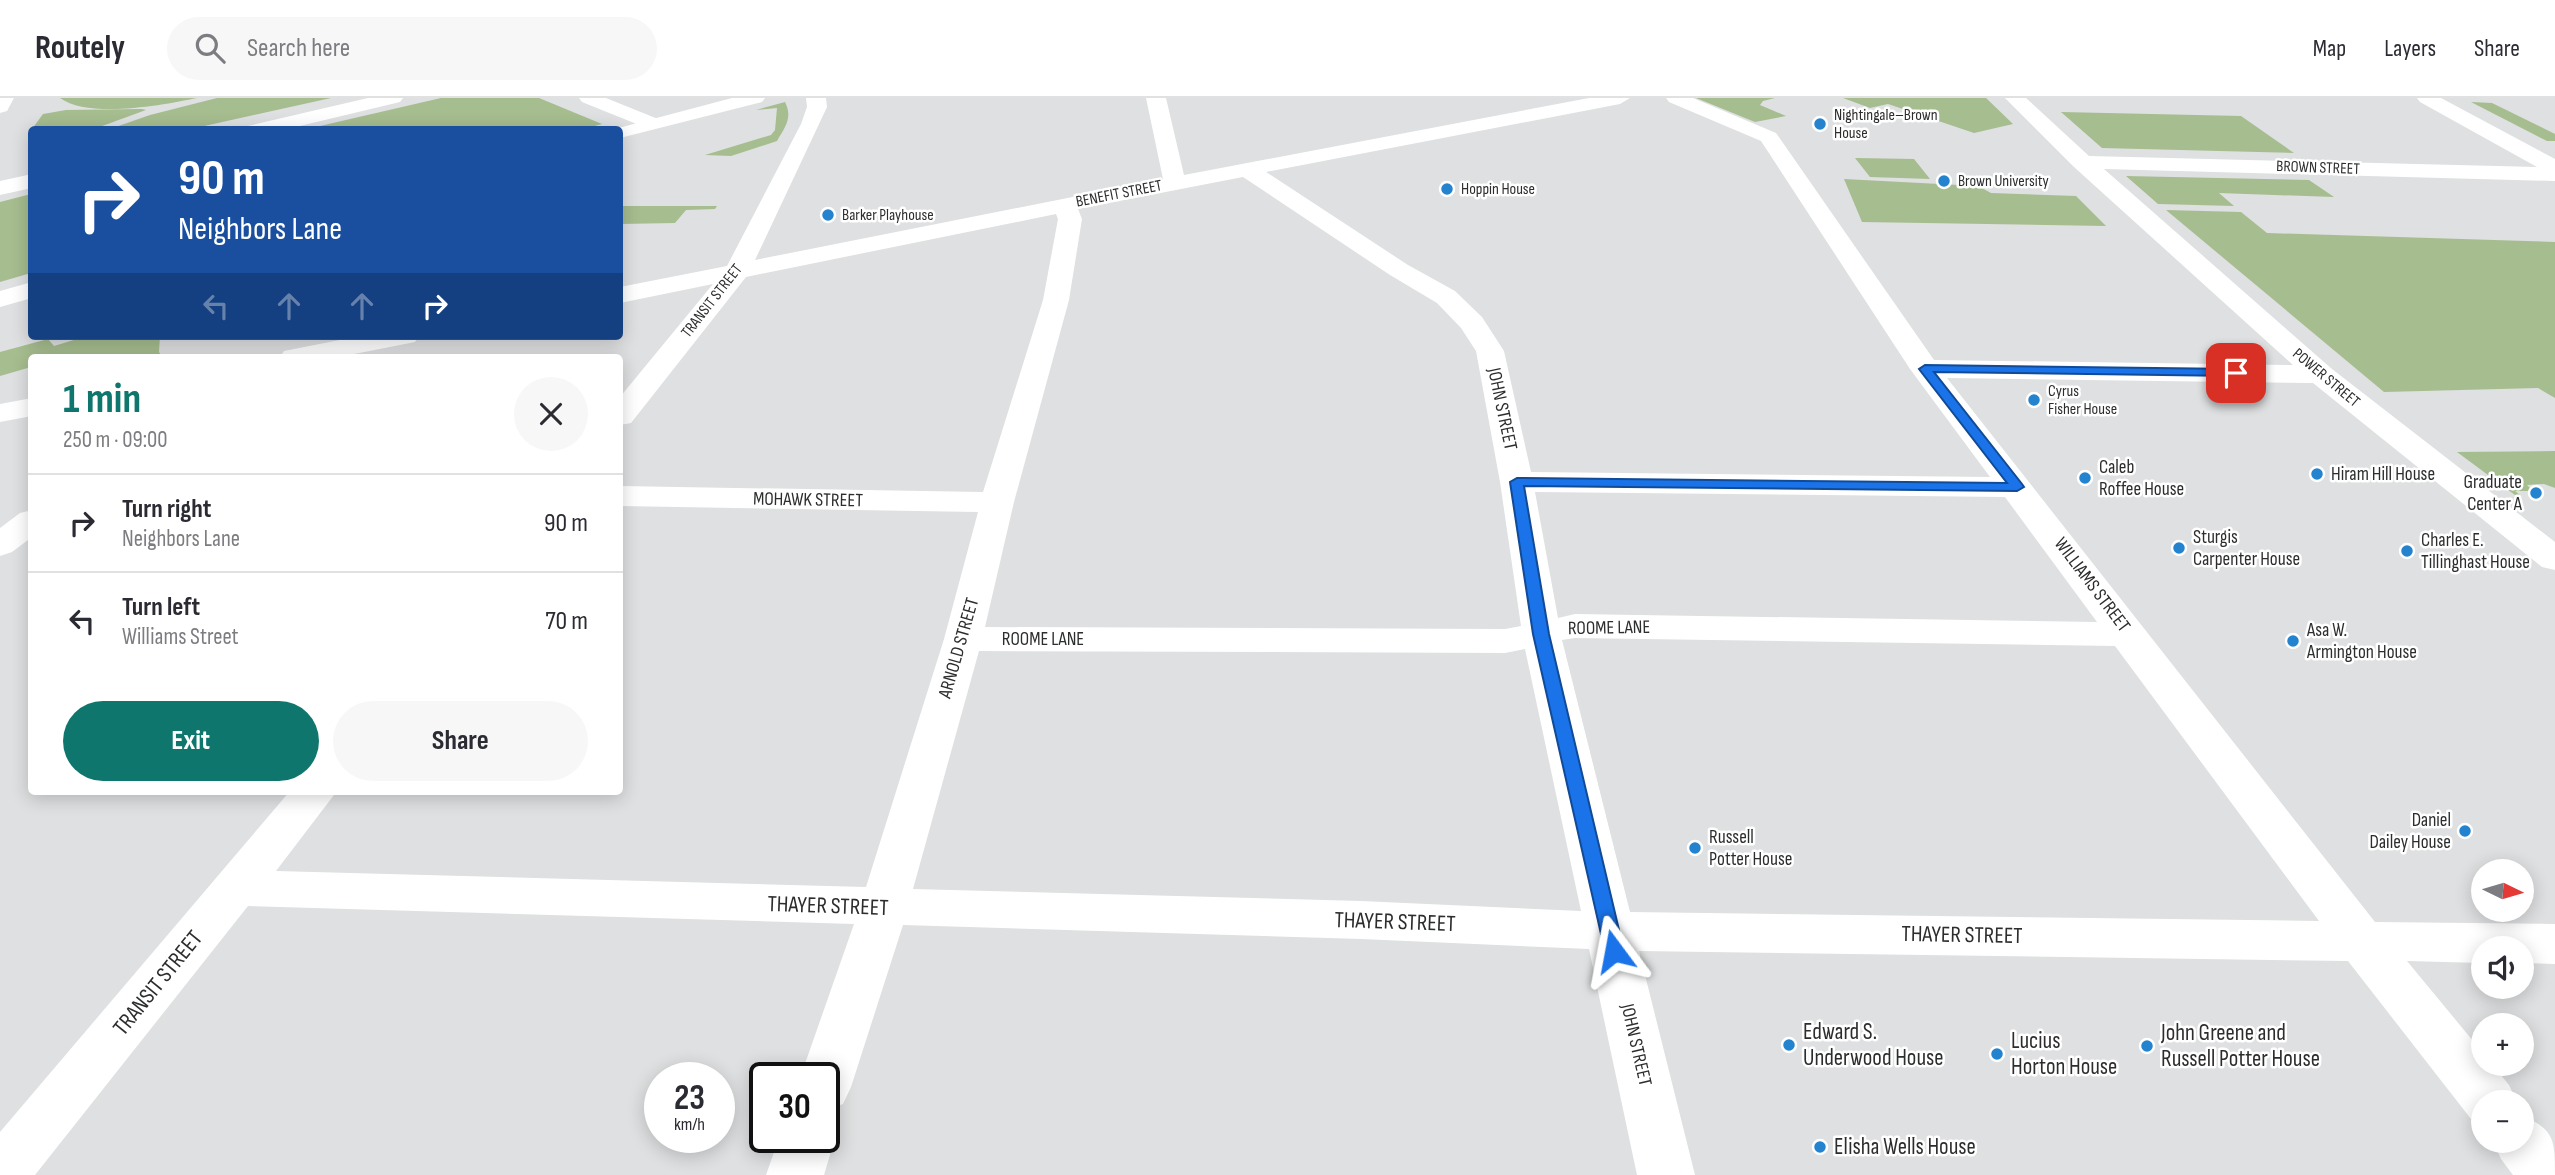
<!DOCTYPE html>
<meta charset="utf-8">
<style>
:root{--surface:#fff;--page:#f7f7f7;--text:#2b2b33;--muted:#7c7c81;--line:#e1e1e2;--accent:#0f766e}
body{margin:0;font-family:"Sofia Sans Condensed",sans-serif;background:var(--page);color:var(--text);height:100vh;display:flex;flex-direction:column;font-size:26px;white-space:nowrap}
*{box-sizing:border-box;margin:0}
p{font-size:23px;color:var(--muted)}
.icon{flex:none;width:38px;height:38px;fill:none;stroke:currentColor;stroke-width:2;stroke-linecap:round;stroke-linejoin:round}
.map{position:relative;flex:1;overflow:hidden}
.panel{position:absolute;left:28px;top:256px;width:595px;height:441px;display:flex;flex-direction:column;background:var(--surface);border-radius:7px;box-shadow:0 4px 18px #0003}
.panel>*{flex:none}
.hud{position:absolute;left:28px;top:28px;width:595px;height:214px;border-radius:7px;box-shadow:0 4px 18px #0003;background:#1a4fa0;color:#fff;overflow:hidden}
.needle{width:46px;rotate:95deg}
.tools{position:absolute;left:2471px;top:761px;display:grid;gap:14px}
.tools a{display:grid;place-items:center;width:63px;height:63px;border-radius:50%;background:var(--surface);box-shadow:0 4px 18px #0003;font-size:35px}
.speed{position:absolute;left:644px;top:964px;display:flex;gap:14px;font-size:35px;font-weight:700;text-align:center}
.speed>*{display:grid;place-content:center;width:91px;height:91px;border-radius:50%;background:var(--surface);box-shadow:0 4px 18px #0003;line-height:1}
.speed small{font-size:18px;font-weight:400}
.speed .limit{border:4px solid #111;border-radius:10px;background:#fff;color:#111}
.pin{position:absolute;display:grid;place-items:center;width:60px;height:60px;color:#fff;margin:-30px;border-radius:14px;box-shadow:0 4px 10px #0006}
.me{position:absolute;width:77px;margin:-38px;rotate:347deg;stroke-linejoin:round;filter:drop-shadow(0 0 5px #0008)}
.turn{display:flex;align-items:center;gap:24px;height:147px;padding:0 35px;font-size:32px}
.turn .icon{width:91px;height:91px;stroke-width:2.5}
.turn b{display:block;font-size:49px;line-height:60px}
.lanes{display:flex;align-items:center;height:66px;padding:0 35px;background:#0003;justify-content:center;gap:35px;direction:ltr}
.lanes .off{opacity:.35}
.round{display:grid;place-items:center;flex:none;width:74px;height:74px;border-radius:37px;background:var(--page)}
.summary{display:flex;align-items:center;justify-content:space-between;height:119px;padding:0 35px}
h1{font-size:42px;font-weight:700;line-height:52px;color:var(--accent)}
.cta{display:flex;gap:14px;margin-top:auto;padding:14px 35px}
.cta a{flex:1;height:80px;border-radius:42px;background:var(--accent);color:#fff;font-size:28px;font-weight:700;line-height:80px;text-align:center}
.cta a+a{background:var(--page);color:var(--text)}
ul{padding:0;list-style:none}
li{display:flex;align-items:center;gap:21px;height:98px;padding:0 35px;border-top:2px solid var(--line)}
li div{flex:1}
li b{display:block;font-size:26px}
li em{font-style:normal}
header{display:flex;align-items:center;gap:42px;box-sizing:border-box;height:98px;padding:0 35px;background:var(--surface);border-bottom:2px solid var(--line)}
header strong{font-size:33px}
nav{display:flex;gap:38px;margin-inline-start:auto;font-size:24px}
.search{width:490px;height:63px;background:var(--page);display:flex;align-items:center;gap:18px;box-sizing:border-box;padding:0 24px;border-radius:38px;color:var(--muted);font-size:26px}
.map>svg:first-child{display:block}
</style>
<header>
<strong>Routely</strong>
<div class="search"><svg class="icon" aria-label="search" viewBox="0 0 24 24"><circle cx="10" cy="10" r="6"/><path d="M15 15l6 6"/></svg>Search here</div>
<nav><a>Map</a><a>Layers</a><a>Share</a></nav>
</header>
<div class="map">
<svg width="2555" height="1077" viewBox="0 0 2555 1077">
<rect width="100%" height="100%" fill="#dee0e1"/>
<g fill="#a6bd8f">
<path d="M 60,0 L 197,0 C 163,7 89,21 60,0 Z"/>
<path d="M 217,0 L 331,0 L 191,31 L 110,31 L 150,17 Z"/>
<path d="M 441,0 L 539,0 L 602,26 L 580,32 L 307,31 Z"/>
<path d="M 1696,0 L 1775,0 L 1763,3 L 1760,7 L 1786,18 L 1755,24 Z"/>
<path d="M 1843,0 L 1986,0 L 2013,26 L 1974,35 L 1888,6 L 1870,10 Z"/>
<path d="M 785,4 C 793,20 785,29 777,43 L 731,58 L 705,57 L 771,37 L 775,32 L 777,10 L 756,12 Z"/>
<path d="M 2471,4 L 2492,5 L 2555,36 L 2555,43 L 2547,43 Z"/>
<path d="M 142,11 L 146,12 L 94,31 L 32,31 L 43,16 L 66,12 Z"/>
<path d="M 2061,14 L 2241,18 L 2294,55 L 2102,50 Z"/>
<path d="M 1855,60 L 1914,61 L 1930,81 L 1870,79 Z"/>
<path d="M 2126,78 L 2309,82 L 2334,99 L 2219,95 L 2234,108 L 2158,106 Z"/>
<path d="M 1844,81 L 1978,88 L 1991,95 L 2076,98 L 2106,128 L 1862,124 Z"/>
<path d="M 31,96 L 31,175 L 0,184 L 0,104 Z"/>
<path d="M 717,108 L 715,111 L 686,112 L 675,125 L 620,126 L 620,108 Z"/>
<path d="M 2166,112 L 2241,114 L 2267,135 L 2555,144 L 2555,300 L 2538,290 L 2384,294 Z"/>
<path d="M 87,238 L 160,238 L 159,254 L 162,259 L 32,259 L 31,269 L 0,278 L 0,254 L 48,241 L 54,248 Z"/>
<path d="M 2555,353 L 2555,390 L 2544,386 L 2527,387 L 2533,393 L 2515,393 L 2520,397 L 2515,397 L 2457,354 Z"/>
</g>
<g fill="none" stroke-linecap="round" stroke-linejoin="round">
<g fill="#fff" fill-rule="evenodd">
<path d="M 579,0 L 606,0 L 658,21 L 661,25 L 658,29 L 644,29 L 582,4 Z"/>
<path d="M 806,0 L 826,0 L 827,9 L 755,162 L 1163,81 L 1146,0 L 1166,0 L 1184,77 L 1589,0 L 1630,0 L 1620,6 L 1266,74 L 1408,167 L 1455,193 L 1482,219 L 1504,253 L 1531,374 L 1990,379 L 1910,271 L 1761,43 L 1669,4 L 1666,0 L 1693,0 L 1776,35 L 1934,262 L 2293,267 L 2074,69 L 2005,0 L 2026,0 L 2089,58 L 2537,69 L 2420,4 L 2417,0 L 2441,0 L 2555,61 L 2555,83 L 2104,71 L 2332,271 L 2555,444 L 2555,472 L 2542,469 L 2313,285 L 1947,280 L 2375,824 L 2555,826 L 2555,866 L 2522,865 L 2522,850 L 2483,850 L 2483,865 L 2407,863 L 2483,955 L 2483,966 L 2492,966 L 2509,987 L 2517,1004 L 2483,1004 L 2483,1026 L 2471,1021 L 2348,863 L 1639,853 L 1695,1077 L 1637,1077 L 1589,851 L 1361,841 L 903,827 L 851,989 L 843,1006 L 824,1013 L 824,980 L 800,980 L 854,826 L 248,808 L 35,1077 L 0,1077 L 0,1034 L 290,693 L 337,693 L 276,773 L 866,789 L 944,541 L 978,414 L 620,408 L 620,388 L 983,394 L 1043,202 L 1058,121 L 1056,116 L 746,179 L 631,325 L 620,327 L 620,299 L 713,186 L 620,205 L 620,189 L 727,168 L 801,26 L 807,9 ZM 1243,79 L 1390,177 L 1437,205 L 1461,230 L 1476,253 L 1500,384 L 1521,528 L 1505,531 L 985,529 L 1014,404 L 1069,202 L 1082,121 L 1078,111 ZM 1535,394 L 2005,399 L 2097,524 L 1575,516 L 1558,520 ZM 1575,540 L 2115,548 L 2319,823 L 1630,814 L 1562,542 ZM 1525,551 L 1581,813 L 1361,803 L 913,791 L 979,553 L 1505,555 Z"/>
<path d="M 360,238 L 419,238 L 415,244 L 339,259 L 280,259 L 284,253 Z"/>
<path d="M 32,300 L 32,318 L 0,324 L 0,306 Z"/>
<path d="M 32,412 L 32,439 L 12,454 L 0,458 L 0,430 L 20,415 Z"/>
<path d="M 2522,1018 C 2555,1031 2555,1043 2555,1077 L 2513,1077 L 2501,1061 L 2493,1043 L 2522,1043 Z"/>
<path d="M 824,1021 L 835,1040 L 824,1077 L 766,1077 L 779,1040 L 824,1040 Z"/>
</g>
<g fill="#fff" fill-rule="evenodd">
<path d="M 0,0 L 14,0 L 7,13 L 0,15 Z"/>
<path d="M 368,0 L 403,0 L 400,4 L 283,32 L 245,32 L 248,28 Z"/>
<path d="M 732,0 L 765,0 L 762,4 L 620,40 L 620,32 L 611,32 Z"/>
<path d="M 32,76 L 32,90 L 0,97 L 0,83 Z"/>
<path d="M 32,184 L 32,200 L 0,209 L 0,193 Z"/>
</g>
</g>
<path fill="#1a73e8" stroke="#114b97" stroke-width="2" d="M 1925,267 L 2236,271 L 2242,275 L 2236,278 L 1934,274 L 2022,386 L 2024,389 L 2017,393 L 1524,388 L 1549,536 L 1624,853 L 1621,858 L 1614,861 L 1606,858 L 1533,536 L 1510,384 L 1517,380 L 2007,385 L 1919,271 Z"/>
<g fill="#2383cf" stroke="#fff" stroke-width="2.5">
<circle cx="1820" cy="26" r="7"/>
<circle cx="1944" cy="83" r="7"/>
<circle cx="1447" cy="91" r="7"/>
<circle cx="828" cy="117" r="7"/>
<circle cx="2034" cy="302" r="7"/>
<circle cx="2317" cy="376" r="7"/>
<circle cx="2085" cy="380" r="7"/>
<circle cx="2536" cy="395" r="7"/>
<circle cx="2179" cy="450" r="7"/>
<circle cx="2407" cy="453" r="7"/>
<circle cx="2293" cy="543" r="7"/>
<circle cx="2465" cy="733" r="7"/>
<circle cx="1695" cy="750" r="7"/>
<circle cx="1789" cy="947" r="7"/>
<circle cx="2147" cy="948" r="7"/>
<circle cx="1997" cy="956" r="7"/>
<circle cx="1820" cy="1049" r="7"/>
</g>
<g text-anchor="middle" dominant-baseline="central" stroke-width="5" stroke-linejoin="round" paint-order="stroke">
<g font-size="16" fill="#2c2d2d" stroke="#fff" text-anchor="start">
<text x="1834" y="17">Nightingale–Brown<tspan x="1834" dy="18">House</tspan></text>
<text x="1958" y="83">Brown University</text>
<text x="1461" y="91">Hoppin House</text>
<text x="842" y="117">Barker Playhouse</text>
<text x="2048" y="293">Cyrus<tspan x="2048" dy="18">Fisher House</tspan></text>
</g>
<g font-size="16" fill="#2c2d2d" stroke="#fff">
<text transform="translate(2318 70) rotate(2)">BROWN STREET</text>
<text transform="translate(1119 96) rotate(-11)">BENEFIT STREET</text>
<text transform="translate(712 203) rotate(-52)">TRANSIT STREET</text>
<text transform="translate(2326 280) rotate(40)">POWER STREET</text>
</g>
<g font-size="19" fill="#2c2d2d" stroke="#fff">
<text transform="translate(1502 311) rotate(78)">JOHN STREET</text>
<text transform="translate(808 402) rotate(1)">MOHAWK STREET</text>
<text transform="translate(2092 487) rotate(53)">WILLIAMS STREET</text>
<text transform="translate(1609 530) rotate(-1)">ROOME LANE</text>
<text x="1043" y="541">ROOME LANE</text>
<text transform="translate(959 550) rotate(-74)">ARNOLD STREET</text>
<text transform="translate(1636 947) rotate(77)">JOHN STREET</text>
</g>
<g font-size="19" fill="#2c2d2d" stroke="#fff" text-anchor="start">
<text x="2099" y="369">Caleb<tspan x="2099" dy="22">Roffee House</tspan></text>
<text x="2331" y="376">Hiram Hill House</text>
<text x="2522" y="384" text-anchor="end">Graduate<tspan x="2522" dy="22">Center A</tspan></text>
<text x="2193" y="439">Sturgis<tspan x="2193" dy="22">Carpenter House</tspan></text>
<text x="2421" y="442">Charles E.<tspan x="2421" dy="22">Tillinghast House</tspan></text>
<text x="2307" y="532">Asa W.<tspan x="2307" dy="22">Armington House</tspan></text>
<text x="2451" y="722" text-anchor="end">Daniel<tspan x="2451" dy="22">Dailey House</tspan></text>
<text x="1709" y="739">Russell<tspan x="1709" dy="22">Potter House</tspan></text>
</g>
<g font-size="23" fill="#2c2d2d" stroke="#fff">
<text transform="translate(828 808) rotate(2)">THAYER STREET</text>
<text transform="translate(1395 824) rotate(2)">THAYER STREET</text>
<text transform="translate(1962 837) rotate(1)">THAYER STREET</text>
<text transform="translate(158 885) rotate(-51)">TRANSIT STREET</text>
</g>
<g font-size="23" fill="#2c2d2d" stroke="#fff" text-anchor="start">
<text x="1803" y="934">Edward S.<tspan x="1803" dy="26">Underwood House</tspan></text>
<text x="2161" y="935">John Greene and<tspan x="2161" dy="26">Russell Potter House</tspan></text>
<text x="2011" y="943">Lucius<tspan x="2011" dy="26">Horton House</tspan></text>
<text x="1834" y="1049">Elisha Wells House</text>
</g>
</g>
</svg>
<div class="tools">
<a><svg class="needle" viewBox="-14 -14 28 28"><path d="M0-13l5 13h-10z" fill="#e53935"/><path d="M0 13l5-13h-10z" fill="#7c7c81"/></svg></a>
<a><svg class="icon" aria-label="sound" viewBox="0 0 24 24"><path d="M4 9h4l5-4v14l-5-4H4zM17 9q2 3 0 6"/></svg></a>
<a>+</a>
<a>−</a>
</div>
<div class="speed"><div>23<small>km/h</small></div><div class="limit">30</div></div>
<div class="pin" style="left:2236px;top:275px;background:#d93025"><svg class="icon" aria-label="arrive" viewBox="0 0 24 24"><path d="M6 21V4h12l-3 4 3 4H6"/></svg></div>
<svg class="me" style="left:1614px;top:853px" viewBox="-20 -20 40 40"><path d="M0-17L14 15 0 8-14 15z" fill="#1a73e8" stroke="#fff" stroke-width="4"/></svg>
<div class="hud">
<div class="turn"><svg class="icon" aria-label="right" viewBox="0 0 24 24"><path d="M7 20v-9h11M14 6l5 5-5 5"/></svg><div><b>90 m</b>Neighbors Lane</div></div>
<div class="lanes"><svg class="icon off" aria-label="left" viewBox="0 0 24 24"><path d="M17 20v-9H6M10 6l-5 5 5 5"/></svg><svg class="icon off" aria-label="ahead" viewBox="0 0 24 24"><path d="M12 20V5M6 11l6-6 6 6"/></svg><svg class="icon off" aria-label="ahead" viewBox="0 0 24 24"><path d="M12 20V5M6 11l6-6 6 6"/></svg><svg class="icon" aria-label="right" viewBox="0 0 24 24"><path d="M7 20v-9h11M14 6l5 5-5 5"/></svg></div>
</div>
<section class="panel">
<div class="summary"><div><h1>1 min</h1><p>250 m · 09:00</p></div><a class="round"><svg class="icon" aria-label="close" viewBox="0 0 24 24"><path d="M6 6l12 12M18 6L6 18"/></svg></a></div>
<ul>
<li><svg class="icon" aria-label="right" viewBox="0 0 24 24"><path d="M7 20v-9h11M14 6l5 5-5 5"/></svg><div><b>Turn right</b><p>Neighbors Lane</p></div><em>90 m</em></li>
<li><svg class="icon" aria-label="left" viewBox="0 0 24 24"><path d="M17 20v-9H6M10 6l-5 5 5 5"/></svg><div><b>Turn left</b><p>Williams Street</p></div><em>70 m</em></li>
</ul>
<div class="cta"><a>Exit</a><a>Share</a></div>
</section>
</div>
